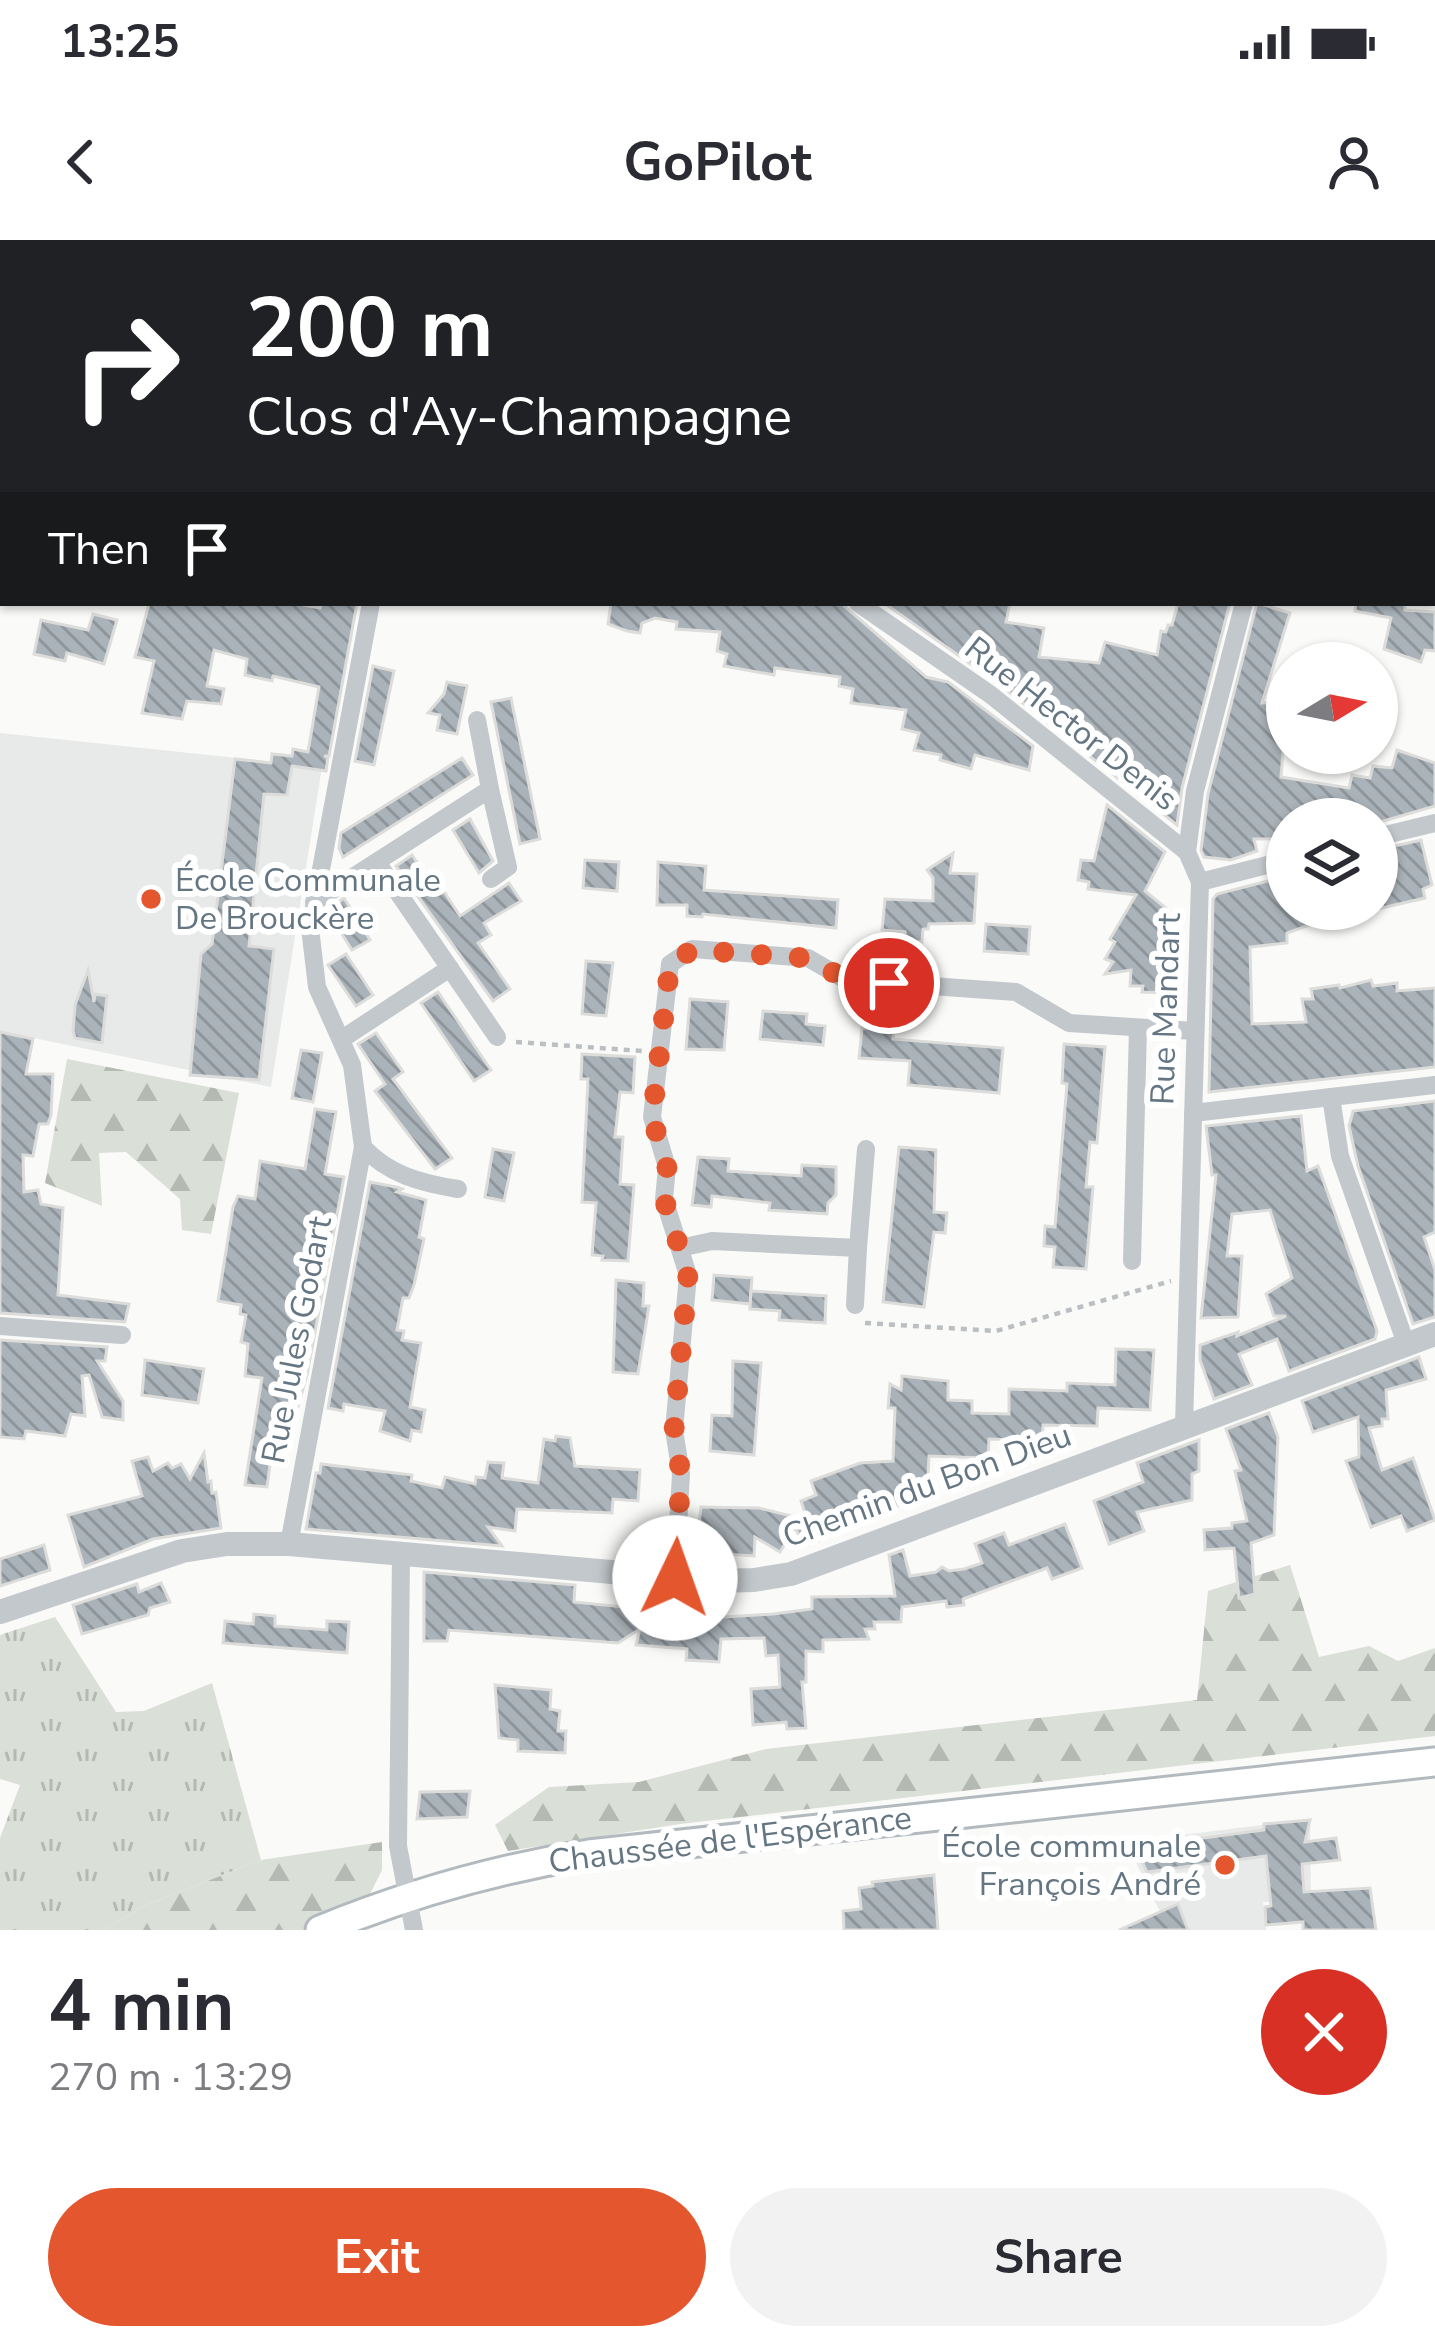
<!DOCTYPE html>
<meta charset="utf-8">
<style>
:root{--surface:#fff;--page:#f2f2f3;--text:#2b2b33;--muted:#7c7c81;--accent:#e4572e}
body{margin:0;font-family:"Nunito Sans",sans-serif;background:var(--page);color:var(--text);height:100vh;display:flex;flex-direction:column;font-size:45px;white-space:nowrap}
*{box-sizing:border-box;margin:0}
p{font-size:39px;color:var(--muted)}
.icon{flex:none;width:66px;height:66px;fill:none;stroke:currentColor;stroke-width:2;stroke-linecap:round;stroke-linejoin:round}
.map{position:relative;height:1690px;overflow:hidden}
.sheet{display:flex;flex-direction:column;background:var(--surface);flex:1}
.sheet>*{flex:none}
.banner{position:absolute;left:0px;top:0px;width:1437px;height:366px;box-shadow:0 3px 9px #0004;background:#202124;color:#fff;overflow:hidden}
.needle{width:78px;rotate:80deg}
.controls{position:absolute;left:1266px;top:402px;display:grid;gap:24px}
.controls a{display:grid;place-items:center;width:132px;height:132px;border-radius:50%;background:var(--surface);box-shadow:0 3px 9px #0004;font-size:60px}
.pin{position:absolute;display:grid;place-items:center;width:102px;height:102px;color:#fff;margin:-51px;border:6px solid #fff;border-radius:50%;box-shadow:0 3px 12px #0007}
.me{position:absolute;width:132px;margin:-66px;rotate:3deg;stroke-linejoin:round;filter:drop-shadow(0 0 9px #0008)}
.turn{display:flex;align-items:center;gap:42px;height:252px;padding:0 48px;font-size:54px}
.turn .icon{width:156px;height:156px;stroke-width:2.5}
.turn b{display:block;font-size:84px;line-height:102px}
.then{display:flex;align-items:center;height:114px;padding:0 48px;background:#0003;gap:24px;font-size:45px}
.round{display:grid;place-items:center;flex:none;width:126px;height:126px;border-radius:63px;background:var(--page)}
.summary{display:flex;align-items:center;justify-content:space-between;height:204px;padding:0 48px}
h1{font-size:72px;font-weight:700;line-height:90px}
.primary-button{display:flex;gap:24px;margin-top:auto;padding:24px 48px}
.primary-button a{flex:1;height:138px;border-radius:72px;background:var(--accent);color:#fff;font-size:48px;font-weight:700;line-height:138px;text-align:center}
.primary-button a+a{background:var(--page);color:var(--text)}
.status{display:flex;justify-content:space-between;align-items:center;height:84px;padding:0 60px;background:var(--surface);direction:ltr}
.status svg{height:33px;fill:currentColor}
header{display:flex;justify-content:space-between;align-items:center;height:156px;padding:0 48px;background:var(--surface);font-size:54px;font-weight:700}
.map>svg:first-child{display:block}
</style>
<div class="status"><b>13:25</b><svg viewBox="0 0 49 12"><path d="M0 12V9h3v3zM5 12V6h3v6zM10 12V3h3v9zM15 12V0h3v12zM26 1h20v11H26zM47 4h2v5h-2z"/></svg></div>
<header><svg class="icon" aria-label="back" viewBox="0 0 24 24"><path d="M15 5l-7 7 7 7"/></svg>GoPilot<svg class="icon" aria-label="person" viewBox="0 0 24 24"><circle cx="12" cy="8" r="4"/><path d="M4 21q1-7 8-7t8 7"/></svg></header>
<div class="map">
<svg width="1435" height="1690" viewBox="0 0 1435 1690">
<defs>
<pattern id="grass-tufts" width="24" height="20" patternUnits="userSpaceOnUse" patternTransform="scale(3)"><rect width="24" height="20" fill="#dadfd7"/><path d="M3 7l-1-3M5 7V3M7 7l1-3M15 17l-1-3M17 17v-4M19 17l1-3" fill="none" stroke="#b4b9b4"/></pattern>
<pattern id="forest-firs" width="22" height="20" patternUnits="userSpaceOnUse" patternTransform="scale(3)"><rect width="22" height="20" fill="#dadfd7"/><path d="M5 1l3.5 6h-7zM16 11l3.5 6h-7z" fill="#b4b9b4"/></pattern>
<pattern id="building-back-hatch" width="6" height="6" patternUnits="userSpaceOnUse" patternTransform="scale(3)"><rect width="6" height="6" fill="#aab3b9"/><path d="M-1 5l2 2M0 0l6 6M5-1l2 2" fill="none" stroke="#8e969c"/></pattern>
</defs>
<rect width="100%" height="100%" fill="#fafaf8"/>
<g fill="#e8e9e9">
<path d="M 0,493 L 322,527 L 271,847 L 0,791 Z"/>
<path d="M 1310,1579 L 1311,1661 L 1263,1662 L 1266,1690 L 1169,1690 L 1126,1602 Z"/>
</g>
<path fill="url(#grass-tufts)" d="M 55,1377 L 116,1472 L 144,1471 L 212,1443 L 261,1620 L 146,1665 L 104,1690 L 0,1690 L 0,1598 L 20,1545 L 0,1539 L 0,1395 Z"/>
<g fill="url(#forest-firs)">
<path d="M 67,819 L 239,853 L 211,994 L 182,990 L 180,959 L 126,912 L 99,913 L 102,966 L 45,943 Z"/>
<path d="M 1290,1325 L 1319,1417 L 1369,1406 L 1398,1421 L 1435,1408 L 1435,1496 L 680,1584 L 508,1611 L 495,1585 L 549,1547 L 639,1542 L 766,1509 L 1197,1460 L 1208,1351 Z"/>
<path d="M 382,1602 L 382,1630 L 360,1674 L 320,1690 L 104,1690 L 146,1665 L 261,1620 Z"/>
</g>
<g fill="url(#building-back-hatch)" stroke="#dcdcda" stroke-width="3">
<path d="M 149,363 L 293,363 L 320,368 L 322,363 L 357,363 L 329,516 L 324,516 L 328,517 L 326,531 L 292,526 L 287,555 L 264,554 L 249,706 L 274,709 L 259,840 L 190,835 L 201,714 L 212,704 L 235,519 L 271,523 L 272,514 L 292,516 L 293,509 L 308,512 L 319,447 L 273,436 L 272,441 L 245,435 L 247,419 L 214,410 L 207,446 L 224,449 L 221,464 L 187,461 L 182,479 L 142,473 L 154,421 L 135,417 Z"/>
<path d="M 611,363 L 841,363 L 926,437 L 948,442 L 1033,506 L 1029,530 L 975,515 L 971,529 L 940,520 L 941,515 L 914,510 L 919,493 L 902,489 L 906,470 L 851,463 L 853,449 L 839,446 L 840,437 L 775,428 L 774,435 L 724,426 L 727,414 L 717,411 L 720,392 L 676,389 L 677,382 L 655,378 L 642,383 L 640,393 L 627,391 L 608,384 Z"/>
<path d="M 884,363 L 1010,363 L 1006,382 L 1044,388 L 1039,417 L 1099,423 L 1105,402 L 1157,415 L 1161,391 L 1166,392 L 1168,385 L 1172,385 L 1178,363 L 1230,363 L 1182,548 L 1177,585 L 999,444 Z"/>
<path d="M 1257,363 L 1290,373 L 1262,463 L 1287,462 L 1281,537 L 1349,548 L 1352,535 L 1370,538 L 1373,526 L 1392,528 L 1397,510 L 1435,523 L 1435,566 L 1377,583 L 1377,579 L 1287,579 L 1287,599 L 1254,599 L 1257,611 L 1231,620 L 1204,617 L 1201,610 L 1208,554 Z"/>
<path d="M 1356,363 L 1405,363 L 1405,370 L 1435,372 L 1435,411 L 1425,410 L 1421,422 L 1384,409 L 1391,378 L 1355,371 Z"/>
<path d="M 93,374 L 117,380 L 104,424 L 67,413 L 65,421 L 34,414 L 41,380 L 88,390 Z"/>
<path d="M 373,426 L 394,431 L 374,525 L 355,521 Z"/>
<path d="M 447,442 L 467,446 L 457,494 L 437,490 L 440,475 L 428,473 L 444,454 Z"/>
<path d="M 511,458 L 540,599 L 520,604 L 491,462 Z"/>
<path d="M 462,518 L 473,535 L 343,617 L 339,608 L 341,593 Z"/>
<path d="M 1107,565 L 1165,612 L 1145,651 L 1178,678 L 1174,753 L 1142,752 L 1143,746 L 1130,746 L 1131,730 L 1105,734 L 1113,722 L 1105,719 L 1115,702 L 1110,699 L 1136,655 L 1088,649 L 1089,642 L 1078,640 L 1081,620 L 1094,621 Z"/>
<path d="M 470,579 L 493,621 L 479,633 L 453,590 Z"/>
<path d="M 1421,600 L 1432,645 L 1423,649 L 1425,658 L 1377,669 L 1377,610 Z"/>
<path d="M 953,613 L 950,633 L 977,634 L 974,683 L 929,684 L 928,689 L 923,689 L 922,702 L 905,701 L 905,692 L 882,690 L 885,659 L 933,661 L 933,638 L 927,630 Z"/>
<path d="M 412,615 L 438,653 L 443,650 L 460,676 L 509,643 L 521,661 L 484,683 L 491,695 L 478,703 L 510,749 L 493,761 L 396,626 Z"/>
<path d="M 585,620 L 619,622 L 617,651 L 583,648 Z"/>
<path d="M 658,622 L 706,626 L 704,650 L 838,660 L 836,688 L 703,674 L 702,677 L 687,676 L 687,665 L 657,665 Z"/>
<path d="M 1287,636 L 1287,669 L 1348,671 L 1287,693 L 1287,703 L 1250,707 L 1252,784 L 1306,782 L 1302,759 L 1313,759 L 1311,749 L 1339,745 L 1340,748 L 1371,740 L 1373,746 L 1397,743 L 1397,751 L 1435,748 L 1435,827 L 1209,852 L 1213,659 L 1217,654 Z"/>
<path d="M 344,658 L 370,700 L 352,710 L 327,670 Z"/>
<path d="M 986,684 L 1030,687 L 1028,714 L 984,711 Z"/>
<path d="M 346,714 L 373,755 L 356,766 L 328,725 Z"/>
<path d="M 586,721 L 613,723 L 606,776 L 582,774 Z"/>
<path d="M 88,730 L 94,762 L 95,754 L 107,756 L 102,803 L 75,798 L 73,791 L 75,765 Z"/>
<path d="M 438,752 L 491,830 L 474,841 L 421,763 Z"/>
<path d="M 690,759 L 728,762 L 724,810 L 686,809 Z"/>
<path d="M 763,771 L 807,774 L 806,784 L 825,786 L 823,805 L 760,799 Z"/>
<path d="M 862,788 L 894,790 L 893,799 L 1003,808 L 999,853 L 908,845 L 910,821 L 859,818 Z"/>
<path d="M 0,792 L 33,799 L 26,834 L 53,834 L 51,875 L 48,884 L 39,884 L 33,916 L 23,915 L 24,952 L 38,950 L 41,964 L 63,968 L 58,1055 L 129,1064 L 125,1082 L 0,1073 Z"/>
<path d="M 376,793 L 403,832 L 393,839 L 452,918 L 435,929 L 375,851 L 385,844 L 358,804 Z"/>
<path d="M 1064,804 L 1105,807 L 1097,903 L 1090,902 L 1086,947 L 1093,947 L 1086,1029 L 1053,1027 L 1055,1007 L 1044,1006 L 1045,986 L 1055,987 L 1067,844 L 1062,843 Z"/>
<path d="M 301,810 L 322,813 L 313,862 L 292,858 Z"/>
<path d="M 582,814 L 635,817 L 633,853 L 620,852 L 615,897 L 623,897 L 620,944 L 634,945 L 628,1021 L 602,1020 L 603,1016 L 592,1015 L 596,963 L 582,962 L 588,839 L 581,839 Z"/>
<path d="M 1435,861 L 1435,992 L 1424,997 L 1435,1030 L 1435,1077 L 1413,1084 L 1358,926 L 1349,886 L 1353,871 Z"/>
<path d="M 315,869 L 336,872 L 325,934 L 344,937 L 307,1135 L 287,1205 L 273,1203 L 267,1247 L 245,1245 L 262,1138 L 245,1136 L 248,1104 L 241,1102 L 246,1075 L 240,1074 L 241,1065 L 218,1061 L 233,967 L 238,956 L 255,959 L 260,921 L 305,929 Z"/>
<path d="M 1301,876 L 1307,931 L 1318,926 L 1377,1091 L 1375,1099 L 1289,1131 L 1277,1099 L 1239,1114 L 1252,1145 L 1214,1159 L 1200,1120 L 1200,1105 L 1238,1092 L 1237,1096 L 1286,1076 L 1274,1076 L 1266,1054 L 1292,1038 L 1270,970 L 1232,974 L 1227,1016 L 1242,1016 L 1238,1077 L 1201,1078 L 1216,935 L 1212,935 L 1206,886 Z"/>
<path d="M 899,907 L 936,910 L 934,972 L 947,973 L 945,993 L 934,992 L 924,1067 L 883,1062 Z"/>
<path d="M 493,909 L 514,913 L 504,961 L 485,957 Z"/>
<path d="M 698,917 L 729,919 L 728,931 L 801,936 L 802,925 L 836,927 L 836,955 L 828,963 L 827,974 L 769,970 L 770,963 L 712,956 L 711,967 L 692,965 Z"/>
<path d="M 370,942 L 396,947 L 402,949 L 397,952 L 426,960 L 419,997 L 424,999 L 414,1045 L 409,1058 L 403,1058 L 397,1090 L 404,1091 L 402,1100 L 421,1103 L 410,1167 L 425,1170 L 421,1192 L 412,1190 L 410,1201 L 380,1191 L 385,1171 L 344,1164 L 343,1171 L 328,1168 Z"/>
<path d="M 714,1035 L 752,1038 L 750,1064 L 712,1060 Z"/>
<path d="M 616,1040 L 644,1043 L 643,1066 L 649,1066 L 638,1134 L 613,1132 Z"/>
<path d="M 751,1051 L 826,1056 L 825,1083 L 779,1080 L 780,1071 L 750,1069 Z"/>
<path d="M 0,1100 L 107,1107 L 105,1121 L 97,1121 L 123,1161 L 123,1180 L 102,1177 L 89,1135 L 82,1136 L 85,1176 L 71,1174 L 65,1196 L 26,1191 L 24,1199 L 0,1197 Z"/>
<path d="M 1116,1109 L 1154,1110 L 1150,1170 L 1098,1168 L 1097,1186 L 1043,1185 L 1042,1201 L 989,1199 L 988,1218 L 929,1216 L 927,1253 L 813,1303 L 803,1305 L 795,1287 L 780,1312 L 755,1297 L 754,1316 L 696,1312 L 701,1267 L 759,1268 L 807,1280 L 801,1261 L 816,1255 L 811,1241 L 860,1223 L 893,1221 L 895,1168 L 888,1168 L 890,1144 L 901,1150 L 902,1136 L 948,1141 L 948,1160 L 972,1161 L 972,1173 L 1009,1174 L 1009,1149 L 1067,1151 L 1067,1143 L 1115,1145 Z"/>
<path d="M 1419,1117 L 1426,1139 L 1386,1150 L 1388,1179 L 1382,1179 L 1382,1186 L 1369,1188 L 1382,1230 L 1413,1218 L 1435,1280 L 1407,1291 L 1401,1276 L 1371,1287 L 1346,1221 L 1359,1217 L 1358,1177 L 1313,1192 L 1302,1161 Z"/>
<path d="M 145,1120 L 204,1129 L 198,1163 L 142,1155 Z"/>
<path d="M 733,1121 L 761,1123 L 754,1215 L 710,1211 L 712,1175 L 732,1176 Z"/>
<path d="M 1269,1173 L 1278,1197 L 1274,1295 L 1251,1303 L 1255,1354 L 1239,1358 L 1234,1308 L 1205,1310 L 1204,1290 L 1232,1288 L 1232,1283 L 1247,1281 L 1235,1231 L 1241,1230 L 1226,1189 Z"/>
<path d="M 556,1196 L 570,1198 L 575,1226 L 640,1230 L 638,1261 L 613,1259 L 612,1273 L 517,1269 L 515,1291 L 488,1287 L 502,1306 L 306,1289 L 316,1233 L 320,1233 L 321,1224 L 412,1235 L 411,1241 L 442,1248 L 445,1237 L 475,1244 L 476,1237 L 485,1238 L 488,1222 L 504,1223 L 502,1238 L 538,1243 L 544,1199 L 555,1201 Z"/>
<path d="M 1199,1200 L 1199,1231 L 1192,1234 L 1192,1260 L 1137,1272 L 1144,1291 L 1109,1304 L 1094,1261 L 1143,1242 L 1137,1223 Z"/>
<path d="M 204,1213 L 208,1242 L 211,1241 L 212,1253 L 216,1252 L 221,1288 L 153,1299 L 84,1327 L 68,1275 L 142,1256 L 132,1221 L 148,1217 L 153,1231 L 168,1223 L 172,1228 L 181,1224 L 190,1239 Z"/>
<path d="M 1065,1284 L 1082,1328 L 1052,1339 L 1047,1328 L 963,1359 L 964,1365 L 947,1367 L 946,1361 L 902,1367 L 901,1382 L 874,1382 L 875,1389 L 865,1389 L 869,1399 L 823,1400 L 823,1412 L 806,1411 L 806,1442 L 802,1442 L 806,1488 L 787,1489 L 786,1482 L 753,1485 L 751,1449 L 780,1447 L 778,1415 L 766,1416 L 764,1398 L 721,1399 L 719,1422 L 686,1420 L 687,1409 L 636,1405 L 640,1389 L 618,1403 L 449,1390 L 447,1401 L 424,1401 L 424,1332 L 575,1345 L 574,1362 L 723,1377 L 773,1374 L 812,1369 L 812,1357 L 895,1356 L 889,1315 L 903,1310 L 910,1336 L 936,1332 L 942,1327 L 949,1331 L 964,1329 L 982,1323 L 975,1304 L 1004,1293 L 1009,1305 Z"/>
<path d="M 44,1305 L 50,1330 L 0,1346 L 0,1319 Z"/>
<path d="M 161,1343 L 170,1362 L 150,1368 L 148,1375 L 82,1394 L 73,1365 L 137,1344 L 139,1352 Z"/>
<path d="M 254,1374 L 275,1376 L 275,1386 L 327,1390 L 327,1381 L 349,1382 L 347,1413 L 223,1403 L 225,1381 L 253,1384 Z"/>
<path d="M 495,1445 L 551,1450 L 550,1469 L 560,1471 L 558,1491 L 566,1491 L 565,1513 L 518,1511 L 518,1500 L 499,1498 Z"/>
<path d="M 470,1551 L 467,1577 L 417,1579 L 420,1552 Z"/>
<path d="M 1310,1580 L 1305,1602 L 1336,1598 L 1340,1620 L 1302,1624 L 1304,1652 L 1370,1648 L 1376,1690 L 1303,1690 L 1303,1682 L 1266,1685 L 1265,1667 L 1271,1666 L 1266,1616 L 1147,1632 L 1135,1607 L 1264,1590 L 1264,1584 Z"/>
<path d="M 934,1635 L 938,1690 L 844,1690 L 843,1671 L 861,1669 L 859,1648 L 873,1646 L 872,1642 Z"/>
<path d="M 1178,1664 L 1188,1690 L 1119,1690 Z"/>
</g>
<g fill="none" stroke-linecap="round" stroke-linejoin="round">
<g stroke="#b3babf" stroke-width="33">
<path id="secondary" d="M 320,1690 C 408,1654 495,1629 589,1614 L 1435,1522"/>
</g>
<g stroke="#bbbfc2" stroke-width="4.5" stroke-dasharray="6 6" stroke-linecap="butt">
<path d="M 366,3 L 366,0"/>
<path d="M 584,3 L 584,0"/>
<path d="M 516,802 L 642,811"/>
<path d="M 865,1083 L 996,1091 L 1171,1041"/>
</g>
<path stroke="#c3c8cc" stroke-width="9" d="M 740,3 L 740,0"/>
<g stroke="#c3c8cc" stroke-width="18">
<path d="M 16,3 L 16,0"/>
<path d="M 502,3 L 503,0"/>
<path d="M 1128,3 L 1129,0"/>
<path d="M 0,156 L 3,142"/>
<path d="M 858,363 L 991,455 L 1187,612"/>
<path d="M 490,549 L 508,627 L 491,639"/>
<path d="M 1377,597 L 1435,583"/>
<path d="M 377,622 L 497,797"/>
<path d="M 1200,642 L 1287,620"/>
<path d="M 314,662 L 490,549 L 477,480"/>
<path d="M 342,799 L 450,728"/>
<path d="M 1331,857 L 1340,916 L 1406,1104"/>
<path d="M 1193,873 L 1435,845"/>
<path d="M 363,907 C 389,935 421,943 458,949"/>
<path d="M 680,1008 L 712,1001 L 858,1008 L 866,909"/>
<path d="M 1132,1021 L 1138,788"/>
<path d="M 855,1065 L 858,1008"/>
<path d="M 0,1086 L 122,1095"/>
<path d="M 1184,1185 L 1200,642 L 1187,612 L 1195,551 L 1244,363"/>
<path d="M 289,1304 L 363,907 L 352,825 L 317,747 L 310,688 L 371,363"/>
<path d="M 401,1313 L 398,1606 L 414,1690"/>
<path d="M 675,1338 L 681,1234 L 674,1190 L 688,1035 L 664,959 L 667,927 L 652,877 L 670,724 L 692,709 L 808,718 L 846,740 L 1016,752 L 1069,783 L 1195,791"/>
</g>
<g stroke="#c3c8cc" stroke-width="24">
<path d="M 516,0 L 542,3"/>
<path d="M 1434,213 L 1435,213"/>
<path d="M 0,1372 L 182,1311 L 227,1304 L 289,1304 L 715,1341 L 754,1340 L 791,1334 L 1435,1094"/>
</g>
<use href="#secondary" stroke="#fff" stroke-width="27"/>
</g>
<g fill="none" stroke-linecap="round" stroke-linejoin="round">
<path stroke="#e4572e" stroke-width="21" stroke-dasharray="0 37.8" d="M 675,1338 L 681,1234 L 674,1190 L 688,1035 L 664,959 L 667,927 L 652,878 L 670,724 L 692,710 L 808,718 L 846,740 L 889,743"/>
</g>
<g fill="#e4572e" stroke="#fff" stroke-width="4.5">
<circle cx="151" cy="659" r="12"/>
<circle cx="1225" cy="1625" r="12"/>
</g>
<g text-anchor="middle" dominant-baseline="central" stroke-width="12" stroke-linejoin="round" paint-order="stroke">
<g font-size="33" fill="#657683" stroke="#fff">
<text transform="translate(1071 484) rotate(38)">Rue Hector Denis</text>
<text transform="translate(1166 769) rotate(-88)">Rue Mandart</text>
<text transform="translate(297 1100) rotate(-79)">Rue Jules Godart</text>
<text transform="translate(927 1246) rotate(-20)">Chemin du Bon Dieu</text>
<text transform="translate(730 1600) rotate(-7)">Chaussée de l'Espérance</text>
</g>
<g font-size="33" fill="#657683" stroke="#fff" text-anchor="start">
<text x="175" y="640">École Communale<tspan x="175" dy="38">De Brouckère</tspan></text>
<text x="1201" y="1606" text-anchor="end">École communale<tspan x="1201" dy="38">François André</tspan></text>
</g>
</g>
</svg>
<div class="controls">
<a><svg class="needle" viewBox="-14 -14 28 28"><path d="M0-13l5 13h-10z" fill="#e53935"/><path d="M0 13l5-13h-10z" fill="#7c7c81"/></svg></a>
<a><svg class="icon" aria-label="layers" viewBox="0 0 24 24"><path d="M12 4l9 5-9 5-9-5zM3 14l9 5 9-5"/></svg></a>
</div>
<div class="pin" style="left:889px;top:743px;background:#d93025"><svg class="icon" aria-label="arrive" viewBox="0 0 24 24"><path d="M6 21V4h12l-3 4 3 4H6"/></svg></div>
<svg class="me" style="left:675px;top:1338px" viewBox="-20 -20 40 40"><circle r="19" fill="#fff"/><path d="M0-13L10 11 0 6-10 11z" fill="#e4572e"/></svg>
<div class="banner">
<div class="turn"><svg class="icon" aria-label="right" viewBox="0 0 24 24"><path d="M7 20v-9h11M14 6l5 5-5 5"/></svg><div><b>200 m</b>Clos d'Ay-Champagne</div></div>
<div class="then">Then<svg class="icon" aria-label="arrive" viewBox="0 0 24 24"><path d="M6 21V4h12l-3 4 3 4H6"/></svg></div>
</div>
</div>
<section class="sheet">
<div class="summary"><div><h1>4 min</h1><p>270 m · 13:29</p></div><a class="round" style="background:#d93025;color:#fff"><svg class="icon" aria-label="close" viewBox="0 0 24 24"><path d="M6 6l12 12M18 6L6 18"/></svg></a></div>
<div class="primary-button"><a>Exit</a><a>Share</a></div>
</section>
